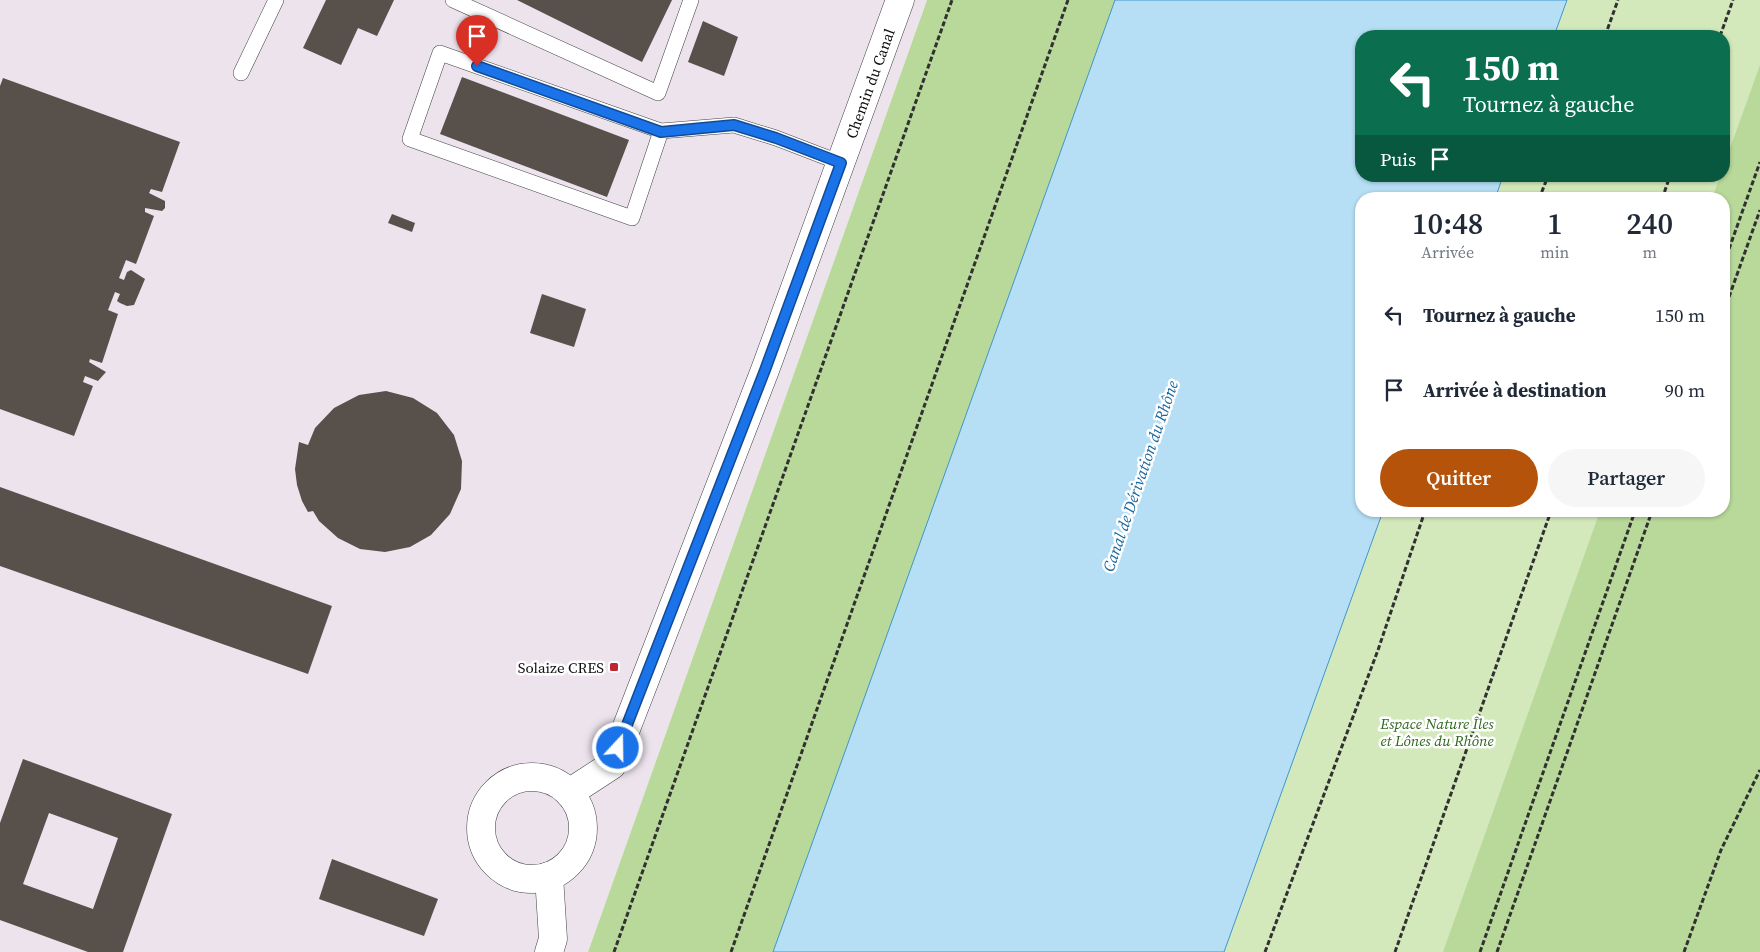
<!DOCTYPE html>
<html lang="fr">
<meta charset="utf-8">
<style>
:root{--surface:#fff;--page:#f6f6f7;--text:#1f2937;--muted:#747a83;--accent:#b45309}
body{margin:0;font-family:"Source Serif 4",serif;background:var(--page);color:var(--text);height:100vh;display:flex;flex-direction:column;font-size:19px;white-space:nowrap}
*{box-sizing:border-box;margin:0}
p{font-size:16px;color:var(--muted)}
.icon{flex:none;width:28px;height:28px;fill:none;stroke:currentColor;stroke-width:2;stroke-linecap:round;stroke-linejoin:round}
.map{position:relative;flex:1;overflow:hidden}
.panel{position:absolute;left:1355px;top:192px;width:375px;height:325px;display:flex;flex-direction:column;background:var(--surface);border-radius:20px;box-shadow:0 1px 4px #0004}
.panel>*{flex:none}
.banner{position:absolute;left:1355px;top:30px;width:375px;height:152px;border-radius:20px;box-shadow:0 1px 4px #0004;background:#0b6e4f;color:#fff;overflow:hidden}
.pin{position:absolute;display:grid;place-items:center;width:42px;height:42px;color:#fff;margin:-51px -21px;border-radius:50% 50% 50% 0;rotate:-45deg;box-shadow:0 0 5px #0007}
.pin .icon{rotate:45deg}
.me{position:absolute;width:55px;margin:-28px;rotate:21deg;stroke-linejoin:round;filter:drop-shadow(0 0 4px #0008)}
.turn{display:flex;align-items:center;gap:18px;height:105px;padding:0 25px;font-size:22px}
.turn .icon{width:65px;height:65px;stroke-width:2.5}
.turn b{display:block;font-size:35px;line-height:42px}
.then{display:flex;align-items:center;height:48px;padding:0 25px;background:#0003;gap:10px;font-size:19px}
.eta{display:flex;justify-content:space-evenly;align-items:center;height:85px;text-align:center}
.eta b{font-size:30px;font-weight:600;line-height:35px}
.primary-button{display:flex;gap:10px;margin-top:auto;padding:10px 25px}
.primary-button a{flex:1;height:58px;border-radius:30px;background:var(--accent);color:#fff;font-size:20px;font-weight:600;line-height:58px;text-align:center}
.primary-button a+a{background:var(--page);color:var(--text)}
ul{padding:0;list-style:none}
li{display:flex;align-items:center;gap:15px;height:75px;padding:0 25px}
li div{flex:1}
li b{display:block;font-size:19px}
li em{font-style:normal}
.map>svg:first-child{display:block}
</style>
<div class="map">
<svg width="1760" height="952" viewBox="0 0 1760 952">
<rect width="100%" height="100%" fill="#fffcf1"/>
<path fill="#ece3ed" d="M 0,0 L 927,0 L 588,952 L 0,952 Z"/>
<path fill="#d4e9bb" d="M 1439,0 L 1760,0 L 1760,952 L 1086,952 L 1361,511 L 1724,511 L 1724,199 L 1365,199 L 1374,176 L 1724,176 L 1724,36 L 1425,36 Z"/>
<g fill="#b8d99a">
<path d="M 927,0 L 1127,0 L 780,952 L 588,952 Z"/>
<path d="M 1760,65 L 1760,952 L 1443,952 L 1600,511 L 1724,511 L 1724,199 L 1712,199 L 1720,176 L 1724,176 L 1724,165 Z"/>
</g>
<path fill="#b6dff5" stroke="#3f96cb" d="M 1115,0 L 1567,0 L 1554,36 L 1361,36 L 1361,176 L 1503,176 L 1495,199 L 1361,199 L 1361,511 L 1383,511 L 1224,952 L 773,952 Z"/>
<g fill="#57504b" fill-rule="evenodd">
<path d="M 326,0 L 394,0 L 377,36 L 358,28 L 341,65 L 303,48 Z"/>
<path d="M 517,0 L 672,0 L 642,62 Z"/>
<path d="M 703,21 L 738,37 L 724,76 L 688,62 Z"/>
<path d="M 462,77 L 629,140 L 607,197 L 440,134 Z"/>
<path d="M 3,78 L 180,142 L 162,192 L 151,189 L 149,193 L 165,201 L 165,208 L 162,211 L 145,208 L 145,212 L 154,216 L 136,264 L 126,260 L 119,278 L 124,280 L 127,272 L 131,270 L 145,279 L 134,305 L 127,306 L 120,303 L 117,301 L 120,294 L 115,292 L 108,310 L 118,314 L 102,363 L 90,359 L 89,362 L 106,372 L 98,381 L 85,376 L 83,382 L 93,386 L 74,436 L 0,409 L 0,86 Z"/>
<path d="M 392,214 L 415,223 L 412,232 L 388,223 Z"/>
<path d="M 542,294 L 586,309 L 574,347 L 530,333 Z"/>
<path d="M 386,391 L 413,398 L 437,413 L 454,435 L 462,461 L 461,489 L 450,514 L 431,535 L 410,547 L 385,552 L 360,549 L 338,538 L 319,521 L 313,511 L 308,512 L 302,501 L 297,485 L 295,469 L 299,442 L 308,445 L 315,428 L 334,408 L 359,395 Z"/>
<path d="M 0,487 L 332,606 L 308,674 L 0,566 Z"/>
<path d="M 23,759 L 172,814 L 123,952 L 88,952 L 0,920 L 0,823 ZM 49,813 L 118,838 L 93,909 L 23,884 Z"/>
<path d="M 332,859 L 438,899 L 424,936 L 319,899 Z"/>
</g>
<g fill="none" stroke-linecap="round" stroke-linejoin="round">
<g stroke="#424242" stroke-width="16">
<g id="service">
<path d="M 453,0 L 658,93 L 691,0"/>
<path d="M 241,73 L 276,0"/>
<path d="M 661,131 L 632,218 L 410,139 L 440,53 L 661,131 L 734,125 L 776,138 L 841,163"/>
</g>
</g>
<g stroke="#424242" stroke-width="29">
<g id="minor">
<circle cx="532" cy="828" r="51"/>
<path id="s1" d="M 569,793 L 612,765 L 765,370 L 900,0"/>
<path d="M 549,952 L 553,939 L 549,876"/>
</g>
</g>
<g stroke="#313131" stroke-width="3" stroke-dasharray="5 2.5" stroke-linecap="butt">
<path d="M 1605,36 L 1618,0"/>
<path d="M 1720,36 L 1733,0"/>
<path d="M 1539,199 L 1548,176"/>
<path d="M 1662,199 L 1670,176"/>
<path d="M 1724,263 L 1760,162"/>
<path d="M 1724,311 L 1760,210"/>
<path d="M 614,952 L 952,0"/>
<path d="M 731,952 L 1068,0"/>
<path d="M 1265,952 L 1378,650 L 1425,511"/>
<path d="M 1395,952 L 1551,511"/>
<path d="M 1480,952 L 1635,511"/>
<path d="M 1497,952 L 1652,511"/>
<path d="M 1684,952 L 1721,850 L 1760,770"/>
</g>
<use href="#service" stroke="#fff" stroke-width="15"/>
<use href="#minor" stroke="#fff" stroke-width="28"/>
</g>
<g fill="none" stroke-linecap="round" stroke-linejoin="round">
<g stroke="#114b97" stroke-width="12">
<path id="route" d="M 477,66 L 661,132 L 734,125 L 776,138 L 841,163 L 765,370 L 618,748"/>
</g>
<use href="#route" stroke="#1a73e8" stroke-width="9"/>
</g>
<rect fill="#bd2933" stroke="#fff" stroke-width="2" x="609" y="662" width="10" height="10" rx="2.5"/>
<g text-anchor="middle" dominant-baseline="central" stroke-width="5" stroke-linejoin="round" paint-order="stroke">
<g font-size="15" fill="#0f0f0f" stroke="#fff">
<text stroke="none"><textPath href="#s1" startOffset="780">Chemin du Canal</textPath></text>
</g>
<g font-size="15" fill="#0f0f0f" stroke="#fff" text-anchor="end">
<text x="604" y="667">Solaize CRES</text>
</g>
<g font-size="15" font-style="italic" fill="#306620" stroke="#fff">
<text x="1437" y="723">Espace Nature Îles<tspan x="1437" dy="17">et Lônes du Rhône</tspan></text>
</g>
<g font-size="16" font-style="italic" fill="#1a689f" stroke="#fff">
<text transform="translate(1140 476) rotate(-71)">Canal de Dérivation du Rhône</text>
</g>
</g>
</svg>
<div class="pin" style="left:477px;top:66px;background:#d93025"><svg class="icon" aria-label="arrive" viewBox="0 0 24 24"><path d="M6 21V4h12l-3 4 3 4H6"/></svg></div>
<svg class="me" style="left:618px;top:748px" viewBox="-20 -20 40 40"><circle r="17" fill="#1a73e8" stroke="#fff" stroke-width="3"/><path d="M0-11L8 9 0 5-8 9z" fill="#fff"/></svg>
<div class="banner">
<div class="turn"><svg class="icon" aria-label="left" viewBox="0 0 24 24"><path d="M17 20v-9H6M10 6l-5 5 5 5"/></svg><div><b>150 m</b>Tournez à gauche</div></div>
<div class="then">Puis<svg class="icon" aria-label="arrive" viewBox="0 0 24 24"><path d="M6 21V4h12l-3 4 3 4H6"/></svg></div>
</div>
<section class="panel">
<div class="eta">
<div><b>10:48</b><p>Arrivée</p></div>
<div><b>1</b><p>min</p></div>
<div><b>240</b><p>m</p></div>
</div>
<ul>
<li><svg class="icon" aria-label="left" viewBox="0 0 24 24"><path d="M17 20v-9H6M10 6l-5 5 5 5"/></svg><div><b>Tournez à gauche</b></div><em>150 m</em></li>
<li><svg class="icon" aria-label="arrive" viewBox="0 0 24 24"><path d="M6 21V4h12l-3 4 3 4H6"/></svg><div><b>Arrivée à destination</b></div><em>90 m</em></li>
</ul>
<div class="primary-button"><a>Quitter</a><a>Partager</a></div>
</section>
</div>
